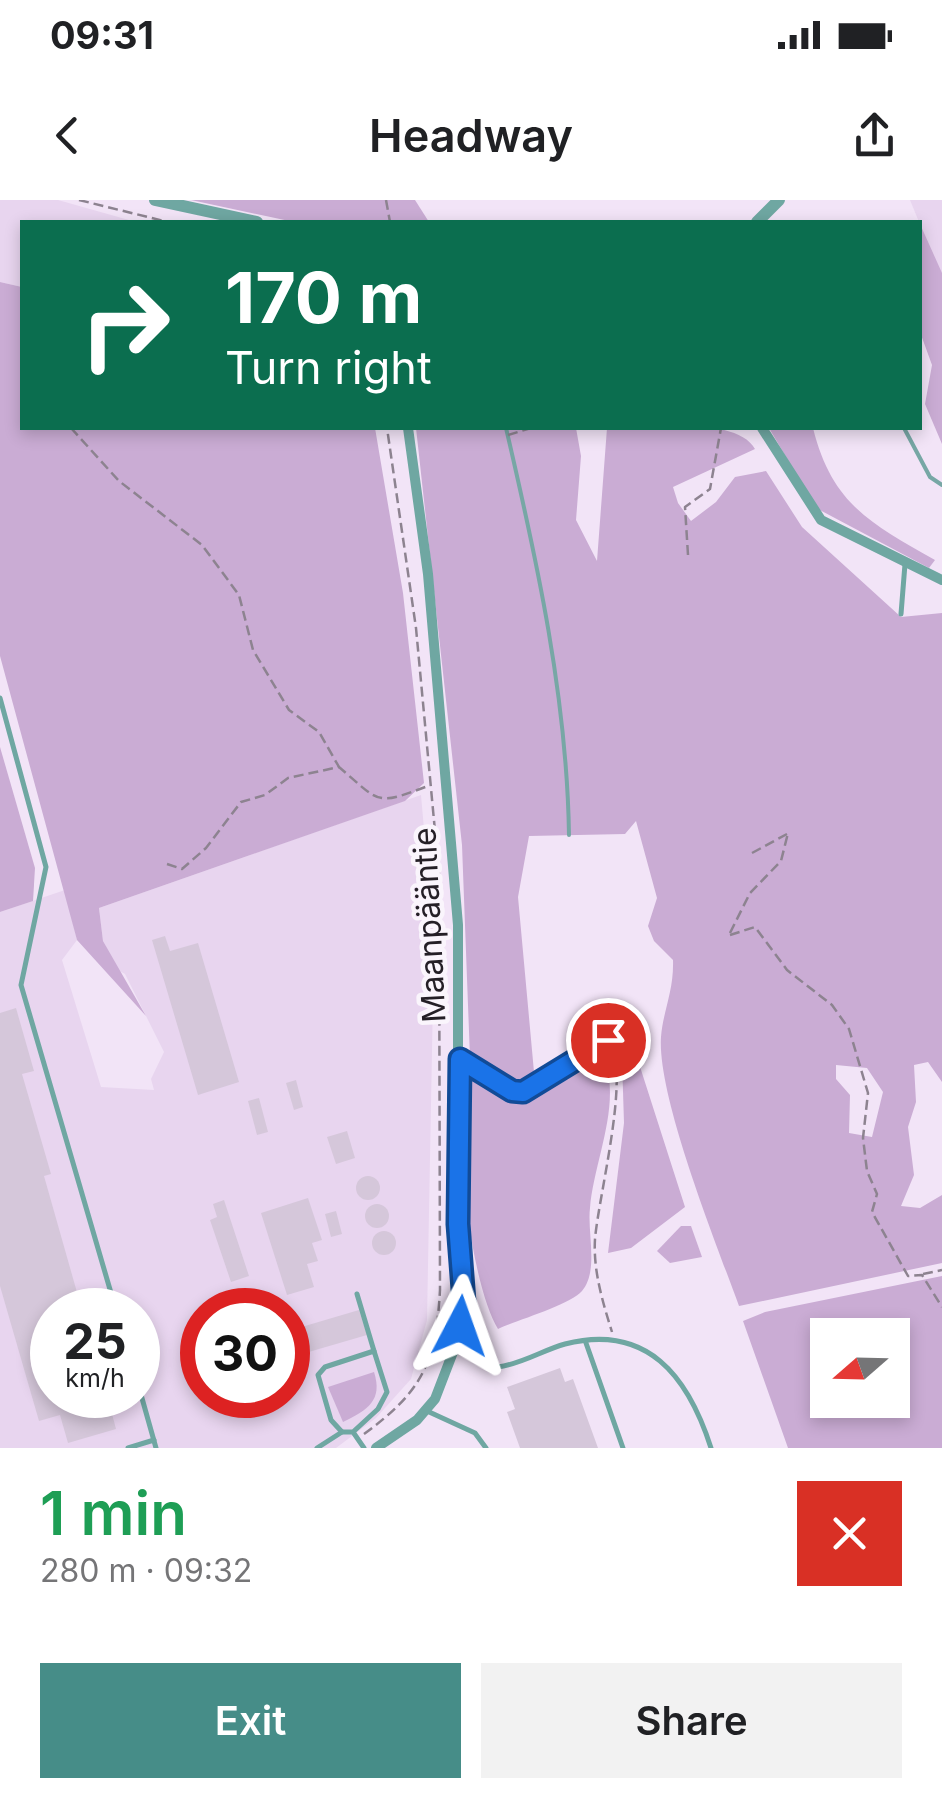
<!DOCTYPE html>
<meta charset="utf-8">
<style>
:root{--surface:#fff;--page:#f2f2f2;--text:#202124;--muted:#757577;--accent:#468d88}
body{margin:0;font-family:Inter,sans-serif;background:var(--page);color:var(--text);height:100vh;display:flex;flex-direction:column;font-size:38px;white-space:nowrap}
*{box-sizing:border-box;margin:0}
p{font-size:32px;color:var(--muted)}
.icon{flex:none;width:55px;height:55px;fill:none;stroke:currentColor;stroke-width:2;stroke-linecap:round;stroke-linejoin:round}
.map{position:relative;height:1248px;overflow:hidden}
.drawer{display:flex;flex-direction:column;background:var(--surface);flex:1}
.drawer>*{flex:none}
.banner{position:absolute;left:20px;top:20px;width:902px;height:210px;border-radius:0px;box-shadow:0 5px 15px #0003;background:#0b6e4f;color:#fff;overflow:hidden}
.needle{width:65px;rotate:250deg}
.controls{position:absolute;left:810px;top:1118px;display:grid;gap:20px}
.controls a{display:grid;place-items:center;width:100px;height:100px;border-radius:0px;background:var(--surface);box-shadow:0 5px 15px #0003;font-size:50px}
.speed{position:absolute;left:30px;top:1088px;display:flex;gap:20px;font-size:50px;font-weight:700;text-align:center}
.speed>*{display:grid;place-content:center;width:130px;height:130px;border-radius:50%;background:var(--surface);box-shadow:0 5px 15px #0003;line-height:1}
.speed small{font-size:25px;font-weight:400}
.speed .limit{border:15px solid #d22;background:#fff;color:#111}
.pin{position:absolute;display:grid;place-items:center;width:85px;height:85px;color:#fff;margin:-42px;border:5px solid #fff;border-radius:50%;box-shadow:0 2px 10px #0007}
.me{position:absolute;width:110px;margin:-55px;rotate:4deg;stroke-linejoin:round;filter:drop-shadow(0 0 8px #0008)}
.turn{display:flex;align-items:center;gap:35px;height:210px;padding:0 40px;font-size:45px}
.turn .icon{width:130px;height:130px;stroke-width:2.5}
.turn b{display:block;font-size:70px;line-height:85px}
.round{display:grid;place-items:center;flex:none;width:105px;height:105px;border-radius:0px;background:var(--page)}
.head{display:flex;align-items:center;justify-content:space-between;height:170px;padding:0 40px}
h1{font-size:60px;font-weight:600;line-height:75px;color:#1e9e55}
.cta{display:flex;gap:20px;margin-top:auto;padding:20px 40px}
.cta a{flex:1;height:115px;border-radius:0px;background:var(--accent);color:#fff;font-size:40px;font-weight:600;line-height:115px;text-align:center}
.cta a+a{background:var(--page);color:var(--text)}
.status{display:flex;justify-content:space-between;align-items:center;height:70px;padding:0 50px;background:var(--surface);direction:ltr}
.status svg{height:28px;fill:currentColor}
header{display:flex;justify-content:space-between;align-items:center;height:130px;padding:0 40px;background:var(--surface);font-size:45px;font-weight:600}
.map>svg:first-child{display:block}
</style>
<div class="status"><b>09:31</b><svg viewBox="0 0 49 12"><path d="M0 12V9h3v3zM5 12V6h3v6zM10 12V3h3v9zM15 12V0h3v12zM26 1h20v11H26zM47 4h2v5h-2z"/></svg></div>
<header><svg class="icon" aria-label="back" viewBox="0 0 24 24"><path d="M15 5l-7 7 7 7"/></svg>Headway<svg class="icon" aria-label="share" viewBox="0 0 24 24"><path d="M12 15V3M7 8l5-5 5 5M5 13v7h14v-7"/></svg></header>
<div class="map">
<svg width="942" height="1248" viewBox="0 0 942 1248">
<rect width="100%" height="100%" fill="#f2e4f7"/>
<g fill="#e8d5ef" fill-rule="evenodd">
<path d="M 0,0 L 58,0 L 136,22 L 22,22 L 22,87 L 0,82 Z"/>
<path d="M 910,0 L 942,0 L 942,73 L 940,73 Z"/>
<path d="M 421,595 L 434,743 L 427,1120 L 411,1179 L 376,1218 L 336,1248 L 0,1248 L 0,712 L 65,690 L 77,740 L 62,760 L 101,887 L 154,890 L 151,879 L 164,852 L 125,774 L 118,770 L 103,741 L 99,708 ZM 52,1110 L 138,1110 L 138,1195 L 52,1195 ZM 202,1110 L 288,1110 L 288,1195 L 202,1195 Z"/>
</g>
<g fill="#caacd4" fill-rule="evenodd">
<path d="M 191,0 L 415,0 L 429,22 L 294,22 Z"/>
<path d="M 920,24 L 942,73 L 942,244 L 925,204 L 932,165 L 920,132 Z"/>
<path d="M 0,82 L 22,87 L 22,228 L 375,228 L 403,393 L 424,583 L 405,601 L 99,708 L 103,741 L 146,816 L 77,740 L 0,456 Z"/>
<path d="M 416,228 L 576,228 L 581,256 L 576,320 L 597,361 L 607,228 C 644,228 736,215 755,249 L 673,287 L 678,303 L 691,321 L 716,302 L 735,277 L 766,271 L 802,327 L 901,417 L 942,413 L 942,882 L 928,862 L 914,865 L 916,902 L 908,927 L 914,975 L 901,1006 L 920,1008 L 942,995 L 942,1063 L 739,1106 C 717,1045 657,897 661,837 C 663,811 674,791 673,760 L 654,741 L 648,726 L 657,698 L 636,621 L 625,634 L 529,636 L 518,697 L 534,872 L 520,883 L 508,881 L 470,858 L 462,645 ZM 836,865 L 867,868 L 883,892 L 872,937 L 849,933 L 850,895 L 836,879 Z"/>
<path d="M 769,228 L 813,228 C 832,304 870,323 935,360 L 929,368 L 816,308 Z"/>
<path d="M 0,547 L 35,668 L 33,701 L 0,712 Z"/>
<path d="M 634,848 L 685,1007 L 631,1048 L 608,1053 L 624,923 L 622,860 L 624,852 Z"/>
<path d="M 603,856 C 623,902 594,960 590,1008 C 587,1032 599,1071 582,1091 C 570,1105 517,1120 498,1129 C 471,1086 449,921 473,878 L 483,877 L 506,896 L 528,898 Z"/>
<path d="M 681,1026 L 691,1026 L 702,1057 L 670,1063 L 657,1051 Z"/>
<path d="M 942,1076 L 942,1248 L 788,1248 L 743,1121 L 765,1112 ZM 828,1135 L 892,1135 L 892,1200 L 828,1200 Z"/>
<path d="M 374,1172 C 383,1200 368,1210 343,1222 L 328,1187 Z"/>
</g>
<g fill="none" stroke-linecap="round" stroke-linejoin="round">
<g stroke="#77a7a5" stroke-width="4">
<path d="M 506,228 C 537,361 567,498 569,635"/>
<path d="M 904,228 L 930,277 L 942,285"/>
</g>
</g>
<g fill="#d5c7da">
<path d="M 165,736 L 170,751 L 198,743 L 239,882 L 198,895 L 152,740 Z"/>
<path d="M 16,808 L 34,871 L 22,874 L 51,974 L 44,976 L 82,1110 L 52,1110 L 52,1195 L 107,1195 L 116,1229 L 68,1243 L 60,1215 L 39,1221 L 0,1086 L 0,813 Z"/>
<path d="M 296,880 L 303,907 L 294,910 L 286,883 Z"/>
<path d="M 259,898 L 268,932 L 257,935 L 248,901 Z"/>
<path d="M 347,931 L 355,958 L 336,964 L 327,937 Z"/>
<circle cx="368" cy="988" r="12"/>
<path d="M 308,998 L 322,1040 L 312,1043 L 318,1061 L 307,1064 L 314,1087 L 287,1095 L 261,1013 Z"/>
<path d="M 224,1000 L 249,1076 L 231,1082 L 210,1020 L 217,1017 L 213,1004 Z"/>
<circle cx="377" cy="1016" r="12"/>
<path d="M 336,1011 L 342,1034 L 331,1037 L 325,1014 Z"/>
<circle cx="384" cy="1043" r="12"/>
<path d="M 359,1110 L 367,1135 L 288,1158 L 288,1131 Z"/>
<path d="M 560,1168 L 565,1182 L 573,1179 L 598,1248 L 520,1248 L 507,1212 L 515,1209 L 507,1187 Z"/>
</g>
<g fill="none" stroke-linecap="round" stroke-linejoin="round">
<g stroke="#8d8390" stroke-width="2.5" stroke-dasharray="10 5" stroke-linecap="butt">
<path d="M 79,0 L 168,22"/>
<path d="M 386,0 L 390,22"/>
<path d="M 71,228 L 119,281 L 202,345 L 239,395 L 253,450 L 289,510 L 319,532 L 339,567"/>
<path d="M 508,235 L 531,228"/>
<path d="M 688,355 L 685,307 L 710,289 L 721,228"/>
<path d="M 752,653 L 787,634"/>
<path d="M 167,664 L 182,669 L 206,648 L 241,602 L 265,595 L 288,578 L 339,567 C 381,603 375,606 428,586"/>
<path d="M 730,733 L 750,693 L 781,661 L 788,633"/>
<path d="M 730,735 L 755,727 L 787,770 L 832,805 L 849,829 L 868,893 L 863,938 L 867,971 L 877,994 L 872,1012 L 908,1076 L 922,1075 L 942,1107"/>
<path d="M 611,846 C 629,880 599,994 595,1039 C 593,1071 603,1103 612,1132"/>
<path d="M 923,1074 L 942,1070"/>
<path d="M 364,1234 C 423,1191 436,1162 440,1090 L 439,674 L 416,428 L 387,228"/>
</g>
<g stroke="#6fa7a2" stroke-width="5">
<path d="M 901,414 L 905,364"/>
<path d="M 0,498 L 46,667 L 21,785 L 116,1110"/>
<path d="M 460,859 L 512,891 L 523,892 L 608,840"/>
<path d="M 357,1094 L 374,1151"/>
<path d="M 466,1105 L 489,1160 L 498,1167 C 522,1164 543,1150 565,1144 C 647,1123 688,1176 711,1248"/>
<path d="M 586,1143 L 623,1248"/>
<path d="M 138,1184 L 156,1248"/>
<path d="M 427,1211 L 475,1233 L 486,1248"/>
<path d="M 353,1232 L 378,1209 L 387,1192 L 374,1151 L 325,1167 L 318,1175 L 331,1220 L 342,1232 L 353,1232 L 364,1248"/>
<path d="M 128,1248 L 154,1240"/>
<path d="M 317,1248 L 342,1232"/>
</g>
<g stroke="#6fa7a2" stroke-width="10">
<path d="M 762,228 L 821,320 L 942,380"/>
<path d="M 376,1248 L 417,1220 L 435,1199 L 455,1147 L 465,1102 L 458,1024 L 458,725 L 428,374 L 408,228"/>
</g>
<g stroke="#6fa7a2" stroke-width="12">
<path d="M 155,0 L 257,22"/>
<path d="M 757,22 L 779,0"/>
</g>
</g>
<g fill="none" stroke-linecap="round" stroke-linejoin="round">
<g stroke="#114b97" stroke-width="25">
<path id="route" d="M 460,1126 L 464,1102 L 458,1024 L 460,859 L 512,891 L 523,892 L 608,840"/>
</g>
<use href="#route" stroke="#1a73e8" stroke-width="18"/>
</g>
<g text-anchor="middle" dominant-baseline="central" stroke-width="9" stroke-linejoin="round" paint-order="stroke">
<g font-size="32" fill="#241f26" stroke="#faf5fc">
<text transform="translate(429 725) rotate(-93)">Maanpääntie</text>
</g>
</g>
</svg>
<div class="controls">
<a><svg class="needle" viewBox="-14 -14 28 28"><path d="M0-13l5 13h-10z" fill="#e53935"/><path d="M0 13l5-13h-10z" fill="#757577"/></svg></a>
</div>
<div class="speed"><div>25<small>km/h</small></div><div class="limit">30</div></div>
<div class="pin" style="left:608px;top:840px;background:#d93025"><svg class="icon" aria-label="arrive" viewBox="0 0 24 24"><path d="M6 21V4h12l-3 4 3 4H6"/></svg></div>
<svg class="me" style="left:460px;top:1126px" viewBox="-20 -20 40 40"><path d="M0-17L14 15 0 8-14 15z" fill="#1a73e8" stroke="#fff" stroke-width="4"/></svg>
<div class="banner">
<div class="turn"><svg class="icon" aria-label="right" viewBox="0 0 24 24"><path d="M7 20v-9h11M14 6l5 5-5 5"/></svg><div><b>170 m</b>Turn right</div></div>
</div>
</div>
<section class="drawer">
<div class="head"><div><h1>1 min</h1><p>280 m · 09:32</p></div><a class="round" style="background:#d93025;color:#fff"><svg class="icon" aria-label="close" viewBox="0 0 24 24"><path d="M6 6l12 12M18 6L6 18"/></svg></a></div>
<div class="cta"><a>Exit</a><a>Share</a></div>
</section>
